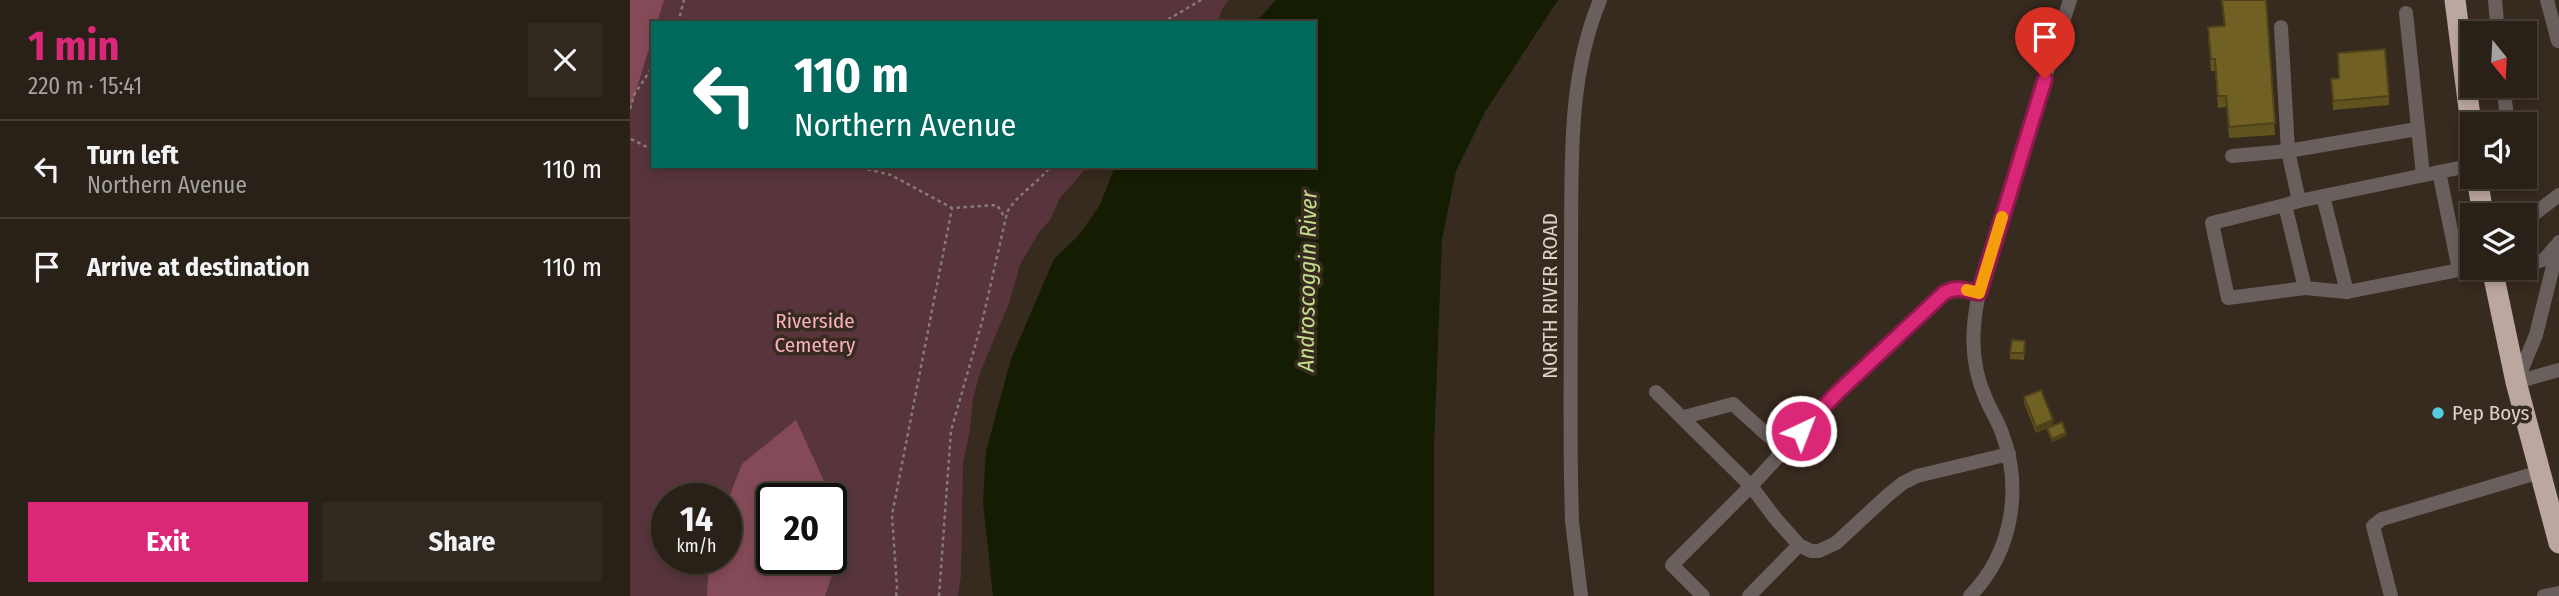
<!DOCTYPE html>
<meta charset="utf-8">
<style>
:root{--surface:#292017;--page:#312820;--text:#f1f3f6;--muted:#a5a3a1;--line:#453e36;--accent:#db2777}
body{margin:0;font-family:"Fira Sans Condensed",sans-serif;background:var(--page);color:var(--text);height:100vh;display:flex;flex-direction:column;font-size:26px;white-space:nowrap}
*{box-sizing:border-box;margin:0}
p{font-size:23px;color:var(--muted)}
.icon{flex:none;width:38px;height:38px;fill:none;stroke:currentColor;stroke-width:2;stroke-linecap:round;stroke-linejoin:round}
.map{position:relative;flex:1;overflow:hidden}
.sheet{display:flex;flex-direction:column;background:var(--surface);width:630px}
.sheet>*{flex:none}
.hud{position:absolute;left:21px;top:21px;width:665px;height:147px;border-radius:0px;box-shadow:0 4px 10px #0003,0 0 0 2px var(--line);background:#00695c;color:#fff;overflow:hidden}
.needle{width:46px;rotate:162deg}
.buttons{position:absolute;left:1830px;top:21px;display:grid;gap:14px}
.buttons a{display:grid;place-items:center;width:77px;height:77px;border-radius:0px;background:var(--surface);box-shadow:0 4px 10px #0003,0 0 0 2px var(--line);font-size:35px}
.speed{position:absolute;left:21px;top:483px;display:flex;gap:14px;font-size:35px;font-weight:700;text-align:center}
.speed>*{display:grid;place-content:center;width:91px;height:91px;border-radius:50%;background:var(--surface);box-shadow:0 4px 10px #0003,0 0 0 2px var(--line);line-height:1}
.speed small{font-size:18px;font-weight:400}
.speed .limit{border:4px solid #111;border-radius:10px;background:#fff;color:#111}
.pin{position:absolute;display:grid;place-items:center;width:60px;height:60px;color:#fff;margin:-72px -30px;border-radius:50% 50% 50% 0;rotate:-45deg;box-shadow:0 0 7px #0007}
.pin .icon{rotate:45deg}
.me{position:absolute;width:77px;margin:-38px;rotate:43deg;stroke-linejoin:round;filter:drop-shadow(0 0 5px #0008)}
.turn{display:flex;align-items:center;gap:24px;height:147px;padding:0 28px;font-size:32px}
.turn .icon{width:91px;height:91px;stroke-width:2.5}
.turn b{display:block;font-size:49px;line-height:60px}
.round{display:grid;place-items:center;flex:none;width:74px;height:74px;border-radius:0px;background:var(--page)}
.headline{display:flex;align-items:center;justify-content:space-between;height:119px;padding:0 28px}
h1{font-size:42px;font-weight:700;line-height:52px;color:var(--accent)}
.action{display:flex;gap:14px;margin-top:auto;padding:14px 28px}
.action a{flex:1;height:80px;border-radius:0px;background:var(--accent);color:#fff;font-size:28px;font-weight:700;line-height:80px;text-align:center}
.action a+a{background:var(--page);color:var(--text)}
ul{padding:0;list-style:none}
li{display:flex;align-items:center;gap:21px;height:98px;padding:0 28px;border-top:2px solid var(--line)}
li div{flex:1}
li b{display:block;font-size:26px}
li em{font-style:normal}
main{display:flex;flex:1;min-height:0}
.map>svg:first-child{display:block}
</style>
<main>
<section class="sheet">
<div class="headline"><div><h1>1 min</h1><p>220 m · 15:41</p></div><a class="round"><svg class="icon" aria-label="close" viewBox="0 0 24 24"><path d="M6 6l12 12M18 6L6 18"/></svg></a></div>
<ul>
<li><svg class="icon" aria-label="left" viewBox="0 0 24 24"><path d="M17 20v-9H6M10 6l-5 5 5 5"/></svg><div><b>Turn left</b><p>Northern Avenue</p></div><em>110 m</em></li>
<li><svg class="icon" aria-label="arrive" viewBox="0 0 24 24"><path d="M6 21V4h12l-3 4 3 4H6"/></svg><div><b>Arrive at destination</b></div><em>110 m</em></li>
</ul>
<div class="action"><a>Exit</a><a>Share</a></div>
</section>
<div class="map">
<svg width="1929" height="596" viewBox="0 0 1929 596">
<rect width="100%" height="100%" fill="#372a1f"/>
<path fill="#58353c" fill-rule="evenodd" d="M 0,0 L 599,0 L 591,11 L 588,23 L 23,23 L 23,166 L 458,166 L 430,198 L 420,220 L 409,232 L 390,265 L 379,303 L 350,373 L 343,399 L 340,430 L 333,463 L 331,575 L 328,596 L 0,596 ZM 37,499 L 96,499 L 96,558 L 37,558 ZM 142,499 L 201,499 L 201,558 L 142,558 Z"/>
<g fill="#854a57" fill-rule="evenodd">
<path d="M 0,0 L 34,0 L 27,23 L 23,23 L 23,36 L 0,110 Z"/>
<path d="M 166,420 L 217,531 L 195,596 L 77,596 L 79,558 L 96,558 L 96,505 L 112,464 ZM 142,499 L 201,499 L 201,558 L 142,558 Z"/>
</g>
<path fill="#141d02" d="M 646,0 L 928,0 L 855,112 L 826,171 L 812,239 L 804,446 L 804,596 L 363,596 L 353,502 L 356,451 L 381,359 L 424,259 L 449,235 L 470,205 L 485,166 L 684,166 L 684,23 L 625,23 Z"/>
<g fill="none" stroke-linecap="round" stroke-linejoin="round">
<g stroke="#877c73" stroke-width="2.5" stroke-dasharray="3.5 3.5" stroke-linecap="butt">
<path d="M 48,23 L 54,0"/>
<path d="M 532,23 L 571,0"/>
<path d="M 0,109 L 4,95 L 23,66"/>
<path d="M 1,139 L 23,150"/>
<path d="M 224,166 L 261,175 L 322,208 L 367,205 L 375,218"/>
<path d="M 266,596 L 267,588 L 262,515 L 322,208"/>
<path d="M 309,596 L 321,431 L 353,318 L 377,213 C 383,198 409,182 421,166"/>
</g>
<g stroke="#69605e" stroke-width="14">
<path d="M 1865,0 L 1868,33"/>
<path d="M 1917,0 L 1928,41"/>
<path d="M 1776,13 L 1793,175"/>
<path d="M 1651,27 L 1658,151 L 1787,129"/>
<path d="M 1873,86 L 1878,124"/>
<path d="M 1602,156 L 1658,151 L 1669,201 L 1843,165"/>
<path d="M 1809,172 L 1826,255 L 1843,252"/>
<path d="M 1885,177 L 1886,184"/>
<path d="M 1669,201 L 1655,205 L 1675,288 L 1717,292 L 1693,196"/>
<path d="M 1655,205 L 1582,223 L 1598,298 L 1675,288"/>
<path d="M 1895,221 L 1929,195"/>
<path d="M 1895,266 L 1915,259 L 1925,247"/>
<path d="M 1862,270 L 1885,268"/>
<path d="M 1717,292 L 1829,270 L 1826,255"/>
<path d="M 1349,293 C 1337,290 1326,286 1314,293 L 1207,393 L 1121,486 L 1145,518 L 1169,545 L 1181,551 L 1189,551 L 1206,543 L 1258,495 L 1273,483 L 1287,476 L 1379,454"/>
<path d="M 1887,381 L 1906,335 L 1929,242"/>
<path d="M 1886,382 L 1929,370"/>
<path d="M 1026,392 L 1121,486 L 1042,565 L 1073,596"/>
<path d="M 1054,417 L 1103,404 L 1154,450"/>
<path d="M 951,596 L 942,521 L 941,480 C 940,404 941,328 941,251 C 942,167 937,79 970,0"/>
<path d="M 1119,596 L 1169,545"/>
<path d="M 1340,596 C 1382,553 1393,489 1372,433 C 1368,421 1361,411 1356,399 C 1346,377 1342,351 1344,327 C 1346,291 1360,257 1370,224 C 1392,149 1416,74 1440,0"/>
<path d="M 1761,596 L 1743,526 L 1752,519 L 1910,472"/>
<path d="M 1914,596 L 1929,593"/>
</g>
<g stroke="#bca6a0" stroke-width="21">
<path d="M 1825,0 L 1843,140"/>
<path d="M 1847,177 L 1853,215"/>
<path d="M 1862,268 L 1886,382 L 1929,543"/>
</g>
</g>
<g fill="#60531e">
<path d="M 1591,0 L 1636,0 L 1645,135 L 1599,138 L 1596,107 L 1588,108 L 1585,71 L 1581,71 L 1578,38 L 1578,27 L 1594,26 Z"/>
<path d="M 1701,79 L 1759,96 L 1759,105 L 1703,110 Z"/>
<path d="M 1395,347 L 1394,360 L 1380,359 L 1380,353 Z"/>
<path d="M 1394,397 L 1423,426 L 1436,436 L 1422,442 L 1417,431 L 1417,428 L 1406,433 L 1394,403 Z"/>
</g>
<g fill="#4e4318">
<path d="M 1423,420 L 1423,426 L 1406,433 L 1406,427 Z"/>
<path d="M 1436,433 L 1436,436 L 1422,442 L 1422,439 Z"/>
</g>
<g fill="#706023" stroke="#4e4318" stroke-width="2">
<path d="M 1592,0 L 1636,0 L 1645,123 L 1599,127 L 1596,96 L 1588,96 L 1585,59 L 1581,59 L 1578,27 L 1595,26 Z"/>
<path d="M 1755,49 L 1759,96 L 1703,101 L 1701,79 L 1709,78 L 1708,53 Z"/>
<path d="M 1382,340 L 1395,341 L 1394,353 L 1380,353 Z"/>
<path d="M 1411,390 L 1423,420 L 1406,427 L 1394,397 Z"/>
<path d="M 1432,422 L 1436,433 L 1422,439 L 1417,428 Z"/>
</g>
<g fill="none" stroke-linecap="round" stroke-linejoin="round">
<g stroke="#8e194d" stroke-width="18">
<path id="route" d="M 1171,431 L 1207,393 L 1314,293 C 1326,286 1337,290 1349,293 L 1415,79"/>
</g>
<use href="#route" stroke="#db2777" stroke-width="12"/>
<path stroke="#f59e0b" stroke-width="12" d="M 1337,290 L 1349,293 L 1372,217"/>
</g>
<circle fill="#55cae0" stroke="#372a1f" stroke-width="2.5" cx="1808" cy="413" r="7"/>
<g text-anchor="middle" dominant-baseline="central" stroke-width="7" stroke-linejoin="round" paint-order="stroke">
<g font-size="21" fill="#dbd3cb" stroke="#372a1f">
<text transform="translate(920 296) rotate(-90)">NORTH RIVER ROAD</text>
</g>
<g font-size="21" fill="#fbafbf" stroke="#372a1f">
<text x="185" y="321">Riverside<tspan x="185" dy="24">Cemetery</tspan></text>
</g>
<g font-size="21" fill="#dbd3cb" stroke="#372a1f" text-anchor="start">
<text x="1822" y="413">Pep Boys</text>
</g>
<g font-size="23" font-style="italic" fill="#c2de8a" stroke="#372a1f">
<text transform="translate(677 281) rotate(-89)">Androscoggin River</text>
</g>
</g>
</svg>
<div class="buttons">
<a><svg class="needle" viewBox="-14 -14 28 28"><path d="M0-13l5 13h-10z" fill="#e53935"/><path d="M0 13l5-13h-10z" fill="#a5a3a1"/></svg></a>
<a><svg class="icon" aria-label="sound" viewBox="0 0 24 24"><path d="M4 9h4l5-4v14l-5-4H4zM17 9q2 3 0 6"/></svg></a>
<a><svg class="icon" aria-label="layers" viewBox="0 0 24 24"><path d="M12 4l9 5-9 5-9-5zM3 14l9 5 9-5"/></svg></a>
</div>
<div class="speed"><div>14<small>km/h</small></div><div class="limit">20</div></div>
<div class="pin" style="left:1415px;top:79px;background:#d93025"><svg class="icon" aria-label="arrive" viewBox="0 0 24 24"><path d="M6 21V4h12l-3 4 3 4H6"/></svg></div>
<svg class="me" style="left:1171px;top:431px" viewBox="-20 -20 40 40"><circle r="17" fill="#db2777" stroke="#fff" stroke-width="3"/><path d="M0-11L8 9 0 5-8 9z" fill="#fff"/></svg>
<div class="hud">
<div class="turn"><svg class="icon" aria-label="left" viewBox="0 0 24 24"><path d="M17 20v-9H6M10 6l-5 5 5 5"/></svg><div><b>110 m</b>Northern Avenue</div></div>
</div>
</div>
</main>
